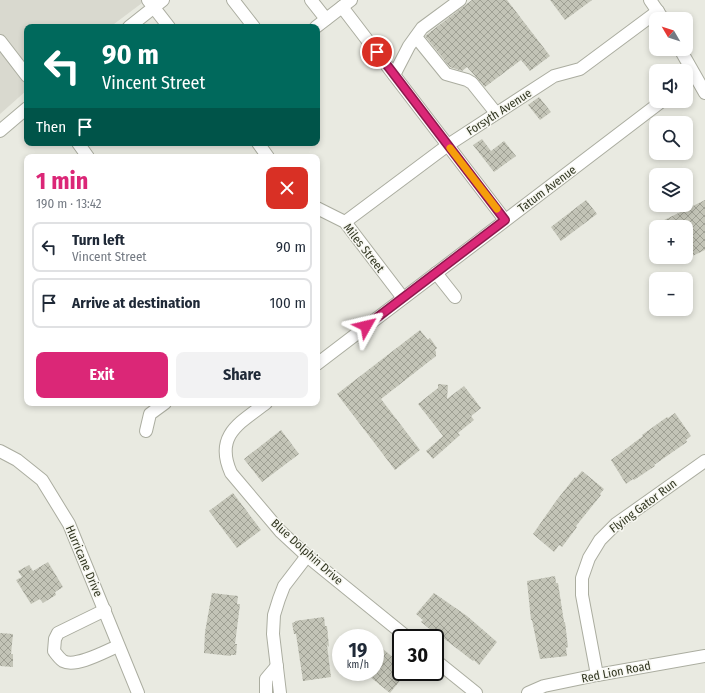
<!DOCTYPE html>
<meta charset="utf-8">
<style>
:root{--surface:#fff;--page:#f2f2f3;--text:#1f2937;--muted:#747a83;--line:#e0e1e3;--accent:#db2777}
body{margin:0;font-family:"Fira Sans Condensed",sans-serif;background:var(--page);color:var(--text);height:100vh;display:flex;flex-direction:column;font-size:15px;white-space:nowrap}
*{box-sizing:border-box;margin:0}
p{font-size:13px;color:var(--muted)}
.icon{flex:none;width:22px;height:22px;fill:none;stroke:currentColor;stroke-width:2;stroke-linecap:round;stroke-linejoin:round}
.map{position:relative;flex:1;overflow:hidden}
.panel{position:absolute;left:24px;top:154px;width:296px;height:252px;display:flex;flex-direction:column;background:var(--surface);border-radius:8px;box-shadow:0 2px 6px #0003}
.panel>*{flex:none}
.top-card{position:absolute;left:24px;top:24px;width:296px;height:122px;border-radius:8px;box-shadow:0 2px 6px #0003;background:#00695c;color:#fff;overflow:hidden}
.needle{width:26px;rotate:309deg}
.fabs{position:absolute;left:649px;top:12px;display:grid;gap:8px}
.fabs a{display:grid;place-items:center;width:44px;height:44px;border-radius:8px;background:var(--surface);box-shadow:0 2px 6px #0003;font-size:20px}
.speed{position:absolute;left:332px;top:629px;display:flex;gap:8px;font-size:20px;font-weight:700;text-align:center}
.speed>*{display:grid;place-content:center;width:52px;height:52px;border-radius:50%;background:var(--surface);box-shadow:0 2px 6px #0003;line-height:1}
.speed small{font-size:10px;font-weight:400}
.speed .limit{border:2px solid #111;border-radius:6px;background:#fff;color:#111}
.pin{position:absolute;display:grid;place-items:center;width:34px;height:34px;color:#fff;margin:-17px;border:2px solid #fff;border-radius:50%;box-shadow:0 1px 4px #0007}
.me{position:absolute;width:44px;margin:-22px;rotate:53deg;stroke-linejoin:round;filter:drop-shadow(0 0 3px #0008)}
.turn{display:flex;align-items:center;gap:14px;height:84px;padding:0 12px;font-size:18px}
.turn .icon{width:52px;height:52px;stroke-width:2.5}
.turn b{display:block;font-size:28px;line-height:34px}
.then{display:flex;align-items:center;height:38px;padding:0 12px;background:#0003;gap:8px;font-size:15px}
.round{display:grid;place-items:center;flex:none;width:42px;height:42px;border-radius:8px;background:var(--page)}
.overview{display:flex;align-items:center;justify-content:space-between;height:68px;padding:0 12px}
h1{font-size:24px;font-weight:700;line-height:30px;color:var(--accent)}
.cta{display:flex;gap:8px;margin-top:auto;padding:8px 12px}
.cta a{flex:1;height:46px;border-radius:8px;background:var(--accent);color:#fff;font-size:16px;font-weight:700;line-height:46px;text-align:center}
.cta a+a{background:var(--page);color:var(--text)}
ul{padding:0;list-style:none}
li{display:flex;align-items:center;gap:12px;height:50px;margin:0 8px 6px;padding:0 4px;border:2px solid var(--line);border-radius:8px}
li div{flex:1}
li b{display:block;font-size:15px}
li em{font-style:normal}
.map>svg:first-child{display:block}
</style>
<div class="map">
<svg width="705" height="693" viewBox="0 0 705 693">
<defs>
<pattern id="building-cross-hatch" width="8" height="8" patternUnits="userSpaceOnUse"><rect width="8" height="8" fill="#c3c4b7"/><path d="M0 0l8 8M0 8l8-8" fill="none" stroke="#9fa094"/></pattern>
</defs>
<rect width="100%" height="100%" fill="#e9eae1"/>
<path fill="#d9d9cf" d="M 0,0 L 146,0 L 110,27 L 27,27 L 27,90 L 0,114 Z"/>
<g fill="url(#building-cross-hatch)">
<path d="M 472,0 L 507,0 L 550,56 L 530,71 L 521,60 L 485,87 L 467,67 L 462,71 L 450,67 L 425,36 Z"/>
<path d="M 550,0 L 592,0 L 565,20 Z"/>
<path d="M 539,97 L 551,112 L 540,120 L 528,105 Z"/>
<path d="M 482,139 L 491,151 L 504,141 L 516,156 L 494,172 L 473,145 Z"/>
<path d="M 586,200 L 597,214 L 561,241 L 551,227 Z"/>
<path d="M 705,200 L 705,250 L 686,259 L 686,227 L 650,227 Z"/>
<path d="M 420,330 L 428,340 L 430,338 L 437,348 L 435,350 L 436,352 L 436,356 L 381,399 L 420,450 L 395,470 L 337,394 Z"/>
<path d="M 438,384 L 448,385 L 447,399 L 464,386 L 481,408 L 471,416 L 474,420 L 458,433 L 460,435 L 433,459 L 426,451 L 443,436 L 418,404 L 438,388 Z"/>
<path d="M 675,413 L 691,436 L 686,440 L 687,442 L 654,465 L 655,466 L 634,480 L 633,479 L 626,484 L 611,460 L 643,436 L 642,435 L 667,417 L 668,418 Z"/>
<path d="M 281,430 L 299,454 L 262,482 L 244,459 Z"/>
<path d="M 582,471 L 604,489 L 600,494 L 601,495 L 576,526 L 577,527 L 562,547 L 559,545 L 554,552 L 533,534 L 556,501 L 575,477 L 576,478 Z"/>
<path d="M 233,493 L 261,530 L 237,548 L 209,511 Z"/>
<path d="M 48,562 L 63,587 L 55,592 L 56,595 L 43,603 L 40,599 L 31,604 L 16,580 L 22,577 L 18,571 L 29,565 L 33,571 Z"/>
<path d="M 555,576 L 556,583 L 558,583 L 564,622 L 565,622 L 568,647 L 566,648 L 567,656 L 540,659 L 532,620 L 531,620 L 527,581 Z"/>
<path d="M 212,593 L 238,596 L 237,604 L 240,604 L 235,644 L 237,644 L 236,655 L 231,655 L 231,656 L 204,653 L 205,632 Z"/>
<path d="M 434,593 L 467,616 L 497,642 L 479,665 L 474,660 L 473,661 L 442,637 L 441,638 L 421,622 L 423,620 L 416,614 Z"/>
<path d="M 324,617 L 325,626 L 327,626 L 329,647 L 327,645 L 331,677 L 303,681 L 296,634 L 294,634 L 292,623 L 295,622 L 295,621 Z"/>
<path d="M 0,633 L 13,634 L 11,654 L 13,654 L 13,667 L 0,666 Z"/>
<path d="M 375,648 L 381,652 L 383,649 L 401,664 L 401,672 L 407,672 L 390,693 L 364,672 L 375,672 Z"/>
</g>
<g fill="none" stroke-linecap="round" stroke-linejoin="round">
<g stroke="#abada0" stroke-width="14">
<g id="minor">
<path d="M 148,0 L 169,27"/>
<path d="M 233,0 L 254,27"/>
<path d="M 311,0 L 326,19"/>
<path d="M 650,0 L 663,19"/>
<path d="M 342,7 L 505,220"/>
<path d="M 129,27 L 163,0"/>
<path d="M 316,27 L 351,0"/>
<path d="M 416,37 L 446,74 L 467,80 L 472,83 L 496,113"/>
<path d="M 0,41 L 27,76"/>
<path d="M 680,49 L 705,93"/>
<path d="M 394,75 L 409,46 L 422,28 L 460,0"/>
<path d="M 0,131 L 27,108"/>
<path d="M 78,143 L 88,157"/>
<path d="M 258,143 L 268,157"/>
<path d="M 317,208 L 345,222 L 403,298"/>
<path d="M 345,222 L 448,145 L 554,76 L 580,69 L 658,11"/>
<path d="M 436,273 L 455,297"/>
<path d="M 317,364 L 662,101"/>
<path d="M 266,403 C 240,423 214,435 231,473 L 280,531 L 307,556 L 408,638"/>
<path d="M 146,431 L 150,414 L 165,403"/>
<path d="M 0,451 L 17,460 L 42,480 L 69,524 L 138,693"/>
<path d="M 105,610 L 58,633 L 55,639 L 54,651 C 57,655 59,658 63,661 C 76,668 106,651 118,646"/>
<path d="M 435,660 L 476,693"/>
<path d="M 597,675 L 582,595 L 582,578 L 589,558 L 600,540 L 616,524 L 705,461"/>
<path d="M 266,693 L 266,679 L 277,666"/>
<path d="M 280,693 L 273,634 L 274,615 L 279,599 L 284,586 L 307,556"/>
<path d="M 528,693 L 544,686 L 597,675 L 705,656"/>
</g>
</g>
<use href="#minor" stroke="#fff" stroke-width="12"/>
</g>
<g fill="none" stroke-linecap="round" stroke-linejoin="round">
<g stroke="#8e194d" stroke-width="10">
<path id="route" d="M 366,326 L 505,220 L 377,52"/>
</g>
<use href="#route" stroke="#db2777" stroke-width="7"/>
<path stroke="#f59e0b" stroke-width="7" d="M 450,148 L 497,209"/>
</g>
<g text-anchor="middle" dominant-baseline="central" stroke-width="3" stroke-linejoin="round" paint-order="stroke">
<g font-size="12" fill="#333823" stroke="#f7f7f1">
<text transform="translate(499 112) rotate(-33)">Forsyth Avenue</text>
<text transform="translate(547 189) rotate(-37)">Tatum Avenue</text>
<text transform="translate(364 248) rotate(52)">Miles Street</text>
<text transform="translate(643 506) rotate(-37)">Flying Gator Run</text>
<text transform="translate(307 552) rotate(42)">Blue Dolphin Drive</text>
<text transform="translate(84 561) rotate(67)">Hurricane Drive</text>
<text transform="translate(616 672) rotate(-11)">Red Lion Road</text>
</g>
</g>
</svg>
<div class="fabs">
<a><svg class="needle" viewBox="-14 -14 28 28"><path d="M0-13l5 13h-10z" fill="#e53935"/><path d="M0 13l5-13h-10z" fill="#747a83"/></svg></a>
<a><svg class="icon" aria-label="sound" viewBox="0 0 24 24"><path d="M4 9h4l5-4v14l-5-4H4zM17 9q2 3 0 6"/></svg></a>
<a><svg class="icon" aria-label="search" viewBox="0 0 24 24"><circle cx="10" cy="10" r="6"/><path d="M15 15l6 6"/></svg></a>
<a><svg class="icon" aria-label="layers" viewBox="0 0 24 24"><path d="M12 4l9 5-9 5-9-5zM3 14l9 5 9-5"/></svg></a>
<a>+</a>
<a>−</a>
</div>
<div class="speed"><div>19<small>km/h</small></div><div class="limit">30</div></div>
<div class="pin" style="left:377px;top:52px;background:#d93025"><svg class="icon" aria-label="arrive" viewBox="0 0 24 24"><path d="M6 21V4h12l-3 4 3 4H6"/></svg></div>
<svg class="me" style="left:366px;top:326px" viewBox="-20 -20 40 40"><path d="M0-17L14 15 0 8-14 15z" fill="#db2777" stroke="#fff" stroke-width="4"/></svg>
<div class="top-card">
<div class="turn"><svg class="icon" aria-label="left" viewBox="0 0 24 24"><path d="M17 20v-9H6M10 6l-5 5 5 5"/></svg><div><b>90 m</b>Vincent Street</div></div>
<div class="then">Then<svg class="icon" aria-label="arrive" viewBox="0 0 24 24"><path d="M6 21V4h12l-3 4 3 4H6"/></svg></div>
</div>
<section class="panel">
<div class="overview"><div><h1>1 min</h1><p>190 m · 13:42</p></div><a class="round" style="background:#d93025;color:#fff"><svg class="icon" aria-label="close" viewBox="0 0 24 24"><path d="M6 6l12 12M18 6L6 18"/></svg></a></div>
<ul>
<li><svg class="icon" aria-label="left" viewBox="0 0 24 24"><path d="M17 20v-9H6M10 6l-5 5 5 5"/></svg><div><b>Turn left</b><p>Vincent Street</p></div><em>90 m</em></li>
<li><svg class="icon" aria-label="arrive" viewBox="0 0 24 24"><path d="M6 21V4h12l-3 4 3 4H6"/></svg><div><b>Arrive at destination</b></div><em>100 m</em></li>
</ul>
<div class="cta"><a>Exit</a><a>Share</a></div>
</section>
</div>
